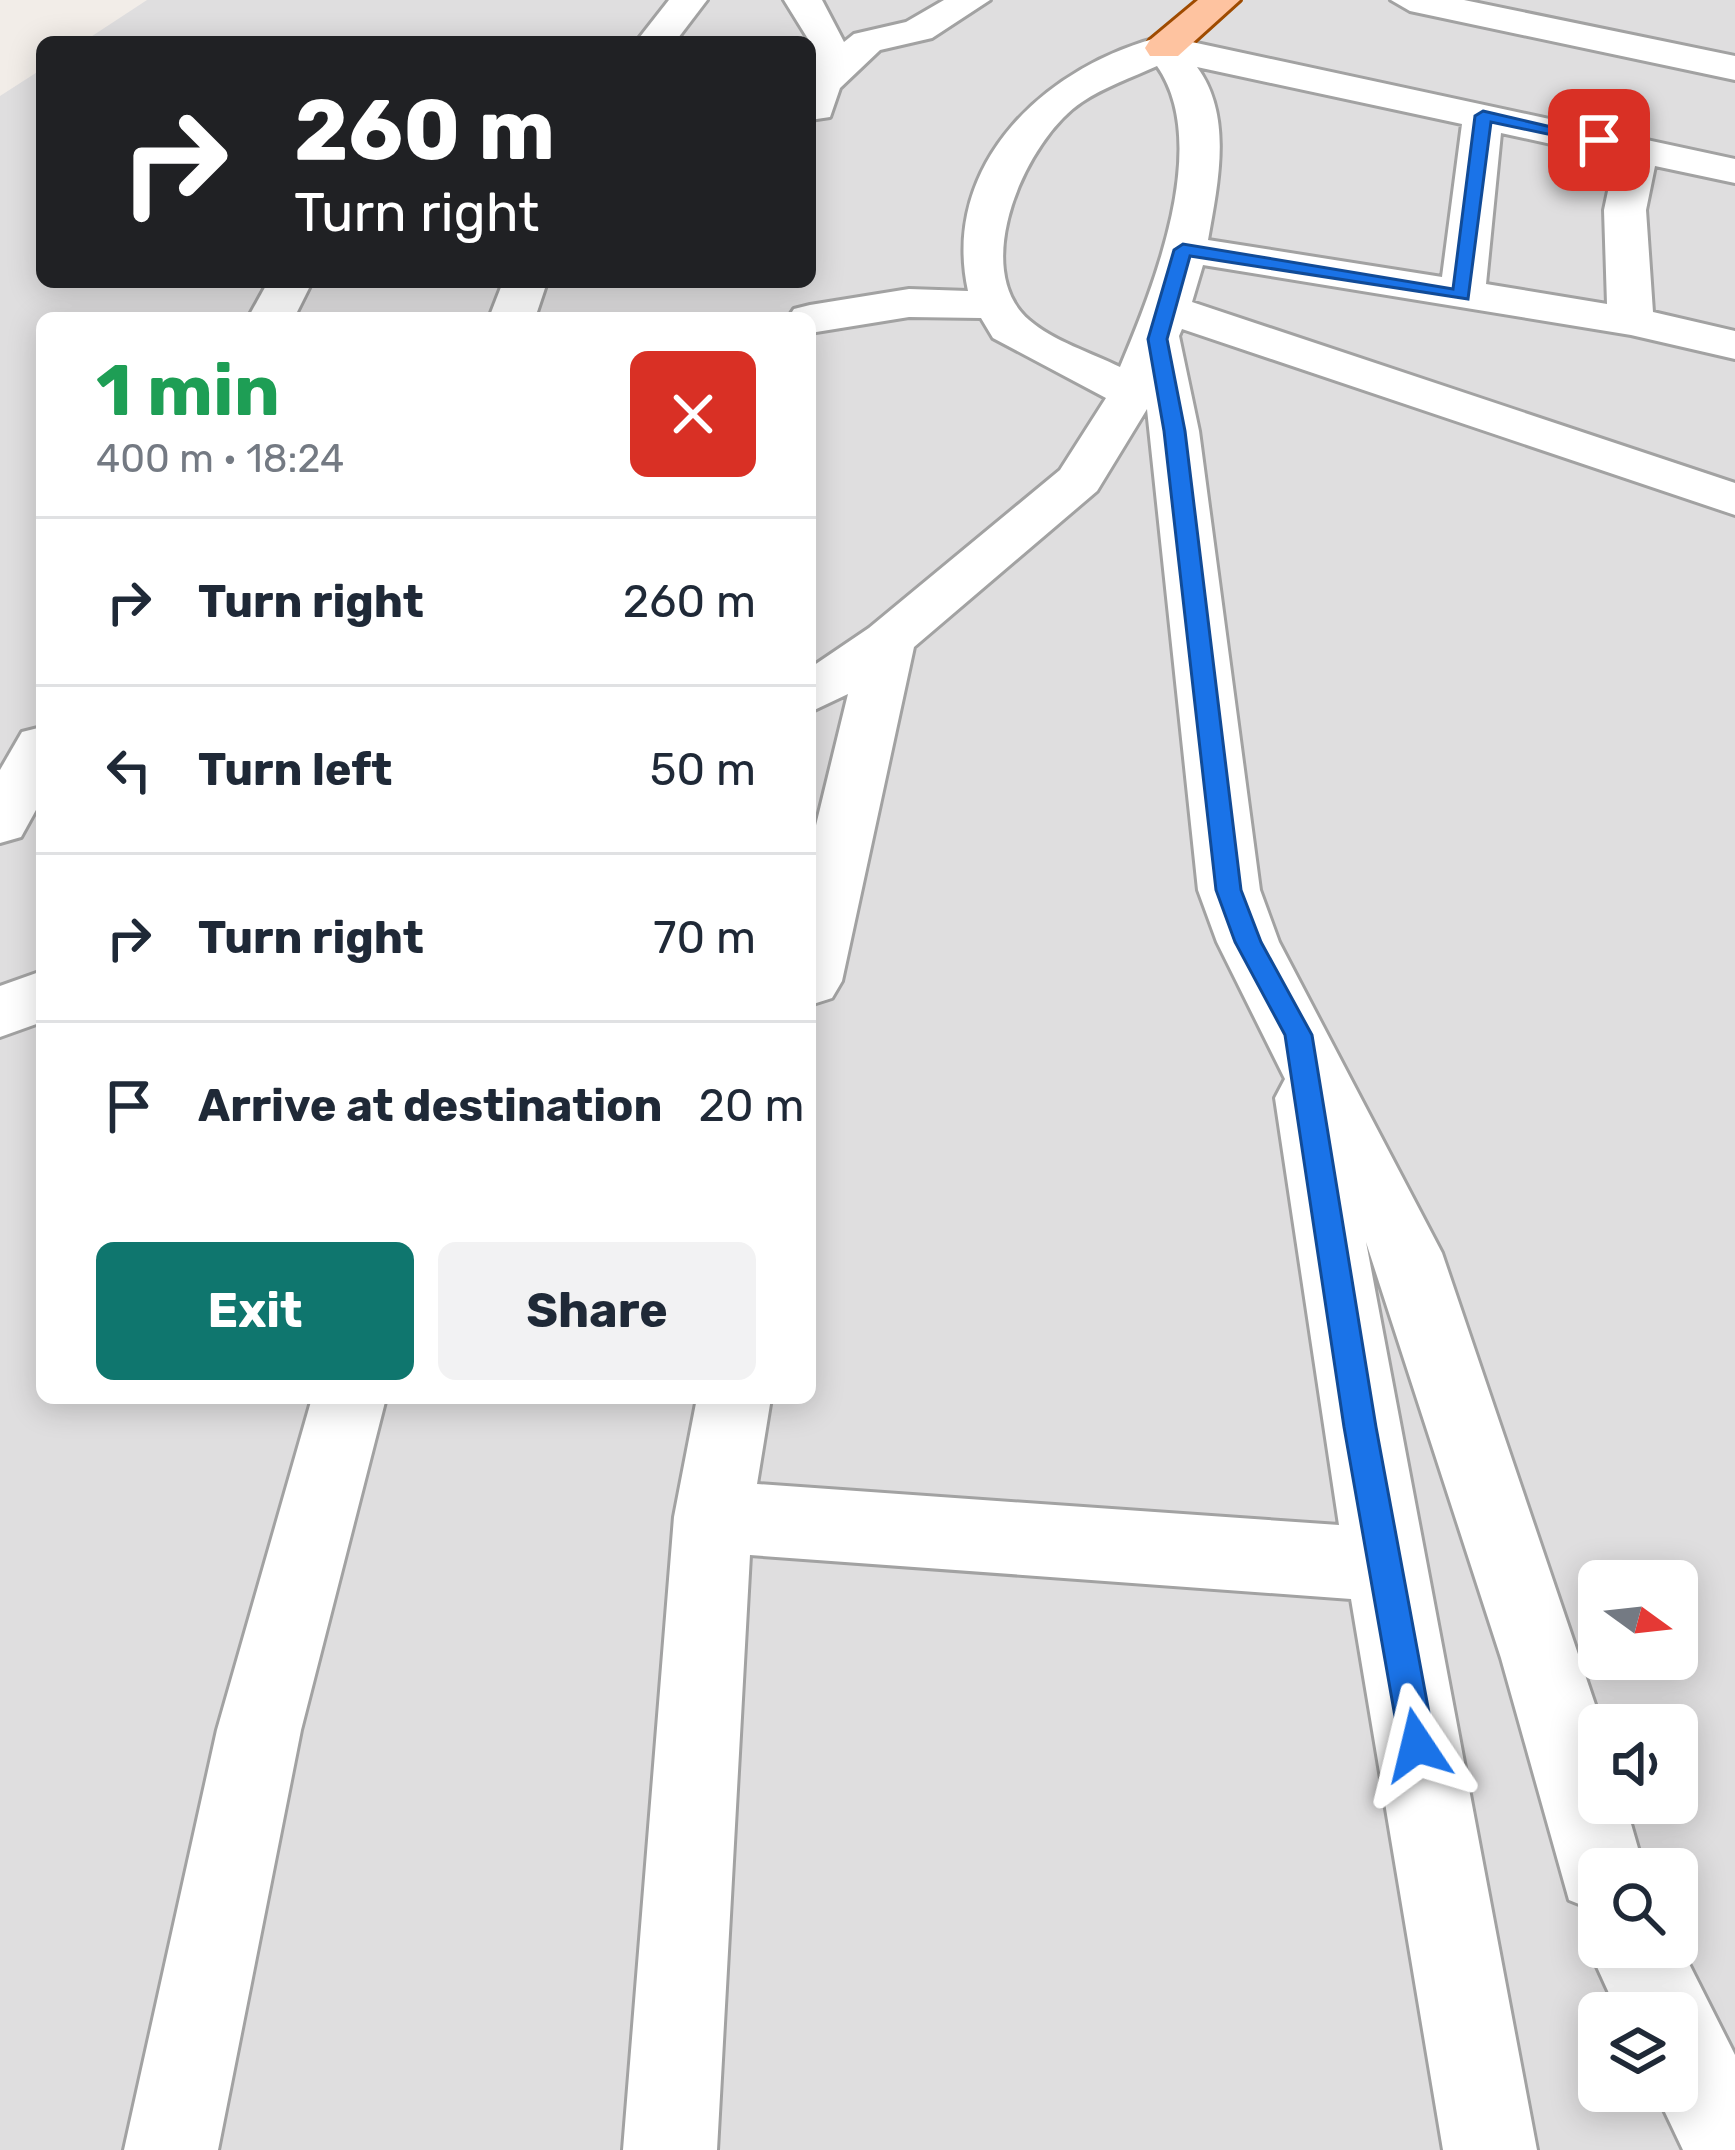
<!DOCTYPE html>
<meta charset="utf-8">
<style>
:root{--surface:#fff;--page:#f2f2f3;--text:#1f2937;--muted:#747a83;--line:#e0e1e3;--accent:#0f766e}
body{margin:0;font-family:Rubik,sans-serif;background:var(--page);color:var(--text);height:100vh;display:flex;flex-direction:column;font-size:45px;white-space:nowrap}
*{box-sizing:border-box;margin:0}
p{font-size:39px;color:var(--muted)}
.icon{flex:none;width:66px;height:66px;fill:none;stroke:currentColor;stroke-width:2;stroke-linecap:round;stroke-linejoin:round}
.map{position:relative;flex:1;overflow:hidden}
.sheet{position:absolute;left:36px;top:312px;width:780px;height:1092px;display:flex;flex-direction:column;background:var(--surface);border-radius:18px;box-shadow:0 6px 30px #0003}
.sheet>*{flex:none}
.top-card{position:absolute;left:36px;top:36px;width:780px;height:252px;border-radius:18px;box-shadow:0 6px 30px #0003;background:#202124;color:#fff;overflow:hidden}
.needle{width:78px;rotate:105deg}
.buttons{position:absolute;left:1578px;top:1560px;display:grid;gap:24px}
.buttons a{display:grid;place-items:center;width:120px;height:120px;border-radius:18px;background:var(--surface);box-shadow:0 6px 30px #0003;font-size:60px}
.pin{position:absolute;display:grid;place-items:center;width:102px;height:102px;color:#fff;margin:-51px;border-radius:24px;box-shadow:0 6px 18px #0006}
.me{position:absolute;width:132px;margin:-66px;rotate:350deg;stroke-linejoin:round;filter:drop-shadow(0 0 9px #0008)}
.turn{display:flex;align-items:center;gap:42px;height:252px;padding:0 60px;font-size:54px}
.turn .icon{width:156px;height:156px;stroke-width:2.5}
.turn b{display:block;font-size:84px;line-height:102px}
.round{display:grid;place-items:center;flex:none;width:126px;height:126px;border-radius:18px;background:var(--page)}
.head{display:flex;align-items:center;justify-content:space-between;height:204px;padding:0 60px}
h1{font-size:72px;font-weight:700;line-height:90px;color:#1e9e55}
.cta{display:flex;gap:24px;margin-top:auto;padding:24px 60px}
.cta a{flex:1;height:138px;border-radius:18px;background:var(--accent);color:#fff;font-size:48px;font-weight:700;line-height:138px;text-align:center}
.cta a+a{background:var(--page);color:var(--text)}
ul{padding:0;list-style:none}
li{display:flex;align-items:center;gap:36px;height:168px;padding:0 60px;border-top:3px solid var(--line)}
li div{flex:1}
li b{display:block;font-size:45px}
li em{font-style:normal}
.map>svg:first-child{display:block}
</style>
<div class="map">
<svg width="1735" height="2150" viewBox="0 0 1735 2150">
<rect width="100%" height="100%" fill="#f2ede8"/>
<path fill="#dfdedf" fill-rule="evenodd" d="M 147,0 L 1735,0 L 1735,2150 L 0,2150 L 0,96 L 42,69 L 42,282 L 810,282 L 810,42 L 83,42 ZM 42,318 L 810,318 L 810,1398 L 42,1398 ZM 1599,1581 L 1677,1581 L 1677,1659 L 1599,1659 ZM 1599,1725 L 1677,1725 L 1677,1803 L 1599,1803 ZM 1599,1869 L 1677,1869 L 1677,1947 L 1599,1947 ZM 1599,2013 L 1677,2013 L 1677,2091 L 1599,2091 Z"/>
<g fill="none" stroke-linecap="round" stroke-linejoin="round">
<g stroke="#a2a2a2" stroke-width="6">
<g id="minor">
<path d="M 669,0 L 707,0 L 675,42 L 636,42 Z"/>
<path d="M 784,0 L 822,0 L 844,42 L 854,34 L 906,22 L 944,0 L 990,0 L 932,38 L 880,50 L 840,88 L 830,117 L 810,120 L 810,42 Z"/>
<path d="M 1391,0 L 1464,0 L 1735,56 L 1735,80 L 1410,11 Z"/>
<path d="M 1164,36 L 1735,159 L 1735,183 L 1655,166 L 1646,210 L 1653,312 L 1735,331 L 1735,359 L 1631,335 L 1203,265 L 1192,302 L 1735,483 L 1735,515 L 1182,329 L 1179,336 L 1199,431 L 1260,890 L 1279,942 L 1442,1253 L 1602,1725 L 1599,1803 L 1625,1803 L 1644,1869 L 1599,1869 L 1599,1912 L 1569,1900 L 1501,1658 L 1366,1242 L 1537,2150 L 1443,2150 L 1351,1599 L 750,1555 L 717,2150 L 623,2150 L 674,1517 L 697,1398 L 771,1398 L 757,1484 L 1339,1525 L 1275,1098 L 1285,1079 L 1217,942 L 1198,890 L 1147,409 L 1097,491 L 914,647 L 842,981 L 832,998 L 810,1005 L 810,850 L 848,694 L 810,712 L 810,668 L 869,628 L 1060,470 L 1106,398 L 993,338 L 981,318 L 909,317 L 810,333 L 810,318 L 788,318 L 794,309 L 810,305 L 909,289 L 968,291 C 940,163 1047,65 1164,36 ZM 1157,66 C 1212,144 1153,288 1120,367 C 1092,353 1053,341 1029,320 C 968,268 1027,138 1082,102 C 1104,87 1133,77 1157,66 ZM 1197,67 L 1462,124 L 1442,277 L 1208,240 C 1218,183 1233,116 1197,67 ZM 1501,133 L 1615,158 L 1604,210 L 1607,304 L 1486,284 Z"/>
<path d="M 268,282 L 312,282 L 294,318 L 248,318 Z"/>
<path d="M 503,282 L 547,282 L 535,318 L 489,318 Z"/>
<path d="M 42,727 L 42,799 L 21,837 L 0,843 L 0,770 L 22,732 Z"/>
<path d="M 42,971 L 42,1022 L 0,1037 L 0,986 Z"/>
<path d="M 312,1398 L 386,1398 L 301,1730 L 218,2150 L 124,2150 L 217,1730 Z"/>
<path d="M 1599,1921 L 1599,1947 L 1677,1947 L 1677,1940 L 1735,2055 L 1735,2150 L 1683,2150 L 1655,2091 L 1677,2091 L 1677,2013 L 1618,2013 L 1588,1947 Z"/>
</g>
</g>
<g stroke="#9f4b00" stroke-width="6">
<path id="major" d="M 1198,0 L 1240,0 L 1178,56 L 1150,56 L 1145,48 L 1150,40 Z"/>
</g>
<use href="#minor" fill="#fff" fill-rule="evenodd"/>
<use href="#major" fill="#fec3a0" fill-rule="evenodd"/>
</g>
<path fill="#1a73e8" stroke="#114b97" stroke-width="3" d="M 1483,111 L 1607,140 L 1599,145 L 1491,122 L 1468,299 L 1190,256 L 1167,339 L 1185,431 L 1241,890 L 1261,942 L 1312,1035 L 1376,1427 L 1435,1745 L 1429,1757 L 1417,1762 L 1405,1757 L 1400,1745 L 1344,1427 L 1285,1035 L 1235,942 L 1216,890 L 1164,431 L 1148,339 L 1174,250 L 1183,244 L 1453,289 L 1475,116 Z"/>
</svg>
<div class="buttons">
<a><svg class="needle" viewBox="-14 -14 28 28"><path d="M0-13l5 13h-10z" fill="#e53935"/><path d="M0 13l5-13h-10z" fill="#747a83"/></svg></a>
<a><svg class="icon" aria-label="sound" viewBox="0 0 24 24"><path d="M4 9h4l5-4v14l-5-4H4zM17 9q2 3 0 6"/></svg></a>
<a><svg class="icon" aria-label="search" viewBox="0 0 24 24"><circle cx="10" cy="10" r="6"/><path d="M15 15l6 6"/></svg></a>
<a><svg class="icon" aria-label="layers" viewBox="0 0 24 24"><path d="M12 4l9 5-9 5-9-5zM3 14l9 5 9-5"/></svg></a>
</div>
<div class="pin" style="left:1599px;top:140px;background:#d93025"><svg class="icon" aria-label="arrive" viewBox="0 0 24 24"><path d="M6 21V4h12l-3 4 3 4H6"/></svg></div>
<svg class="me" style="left:1417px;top:1745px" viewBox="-20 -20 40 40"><path d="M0-17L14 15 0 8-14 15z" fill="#1a73e8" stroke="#fff" stroke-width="4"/></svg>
<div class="top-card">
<div class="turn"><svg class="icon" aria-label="right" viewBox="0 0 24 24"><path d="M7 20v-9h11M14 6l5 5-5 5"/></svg><div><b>260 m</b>Turn right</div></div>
</div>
<section class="sheet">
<div class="head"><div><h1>1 min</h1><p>400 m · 18:24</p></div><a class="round" style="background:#d93025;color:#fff"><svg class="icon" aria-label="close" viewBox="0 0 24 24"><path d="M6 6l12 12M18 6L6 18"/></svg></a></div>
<ul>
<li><svg class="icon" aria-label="right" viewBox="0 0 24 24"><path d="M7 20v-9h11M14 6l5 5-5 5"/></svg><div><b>Turn right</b></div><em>260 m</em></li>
<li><svg class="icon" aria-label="left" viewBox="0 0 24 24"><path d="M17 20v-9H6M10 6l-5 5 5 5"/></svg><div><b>Turn left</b></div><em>50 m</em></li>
<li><svg class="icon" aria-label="right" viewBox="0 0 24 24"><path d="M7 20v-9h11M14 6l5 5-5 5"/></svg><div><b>Turn right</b></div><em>70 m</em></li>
<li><svg class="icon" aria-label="arrive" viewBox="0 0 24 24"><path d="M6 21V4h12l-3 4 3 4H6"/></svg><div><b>Arrive at destination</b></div><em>20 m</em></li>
</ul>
<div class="cta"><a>Exit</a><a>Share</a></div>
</section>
</div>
